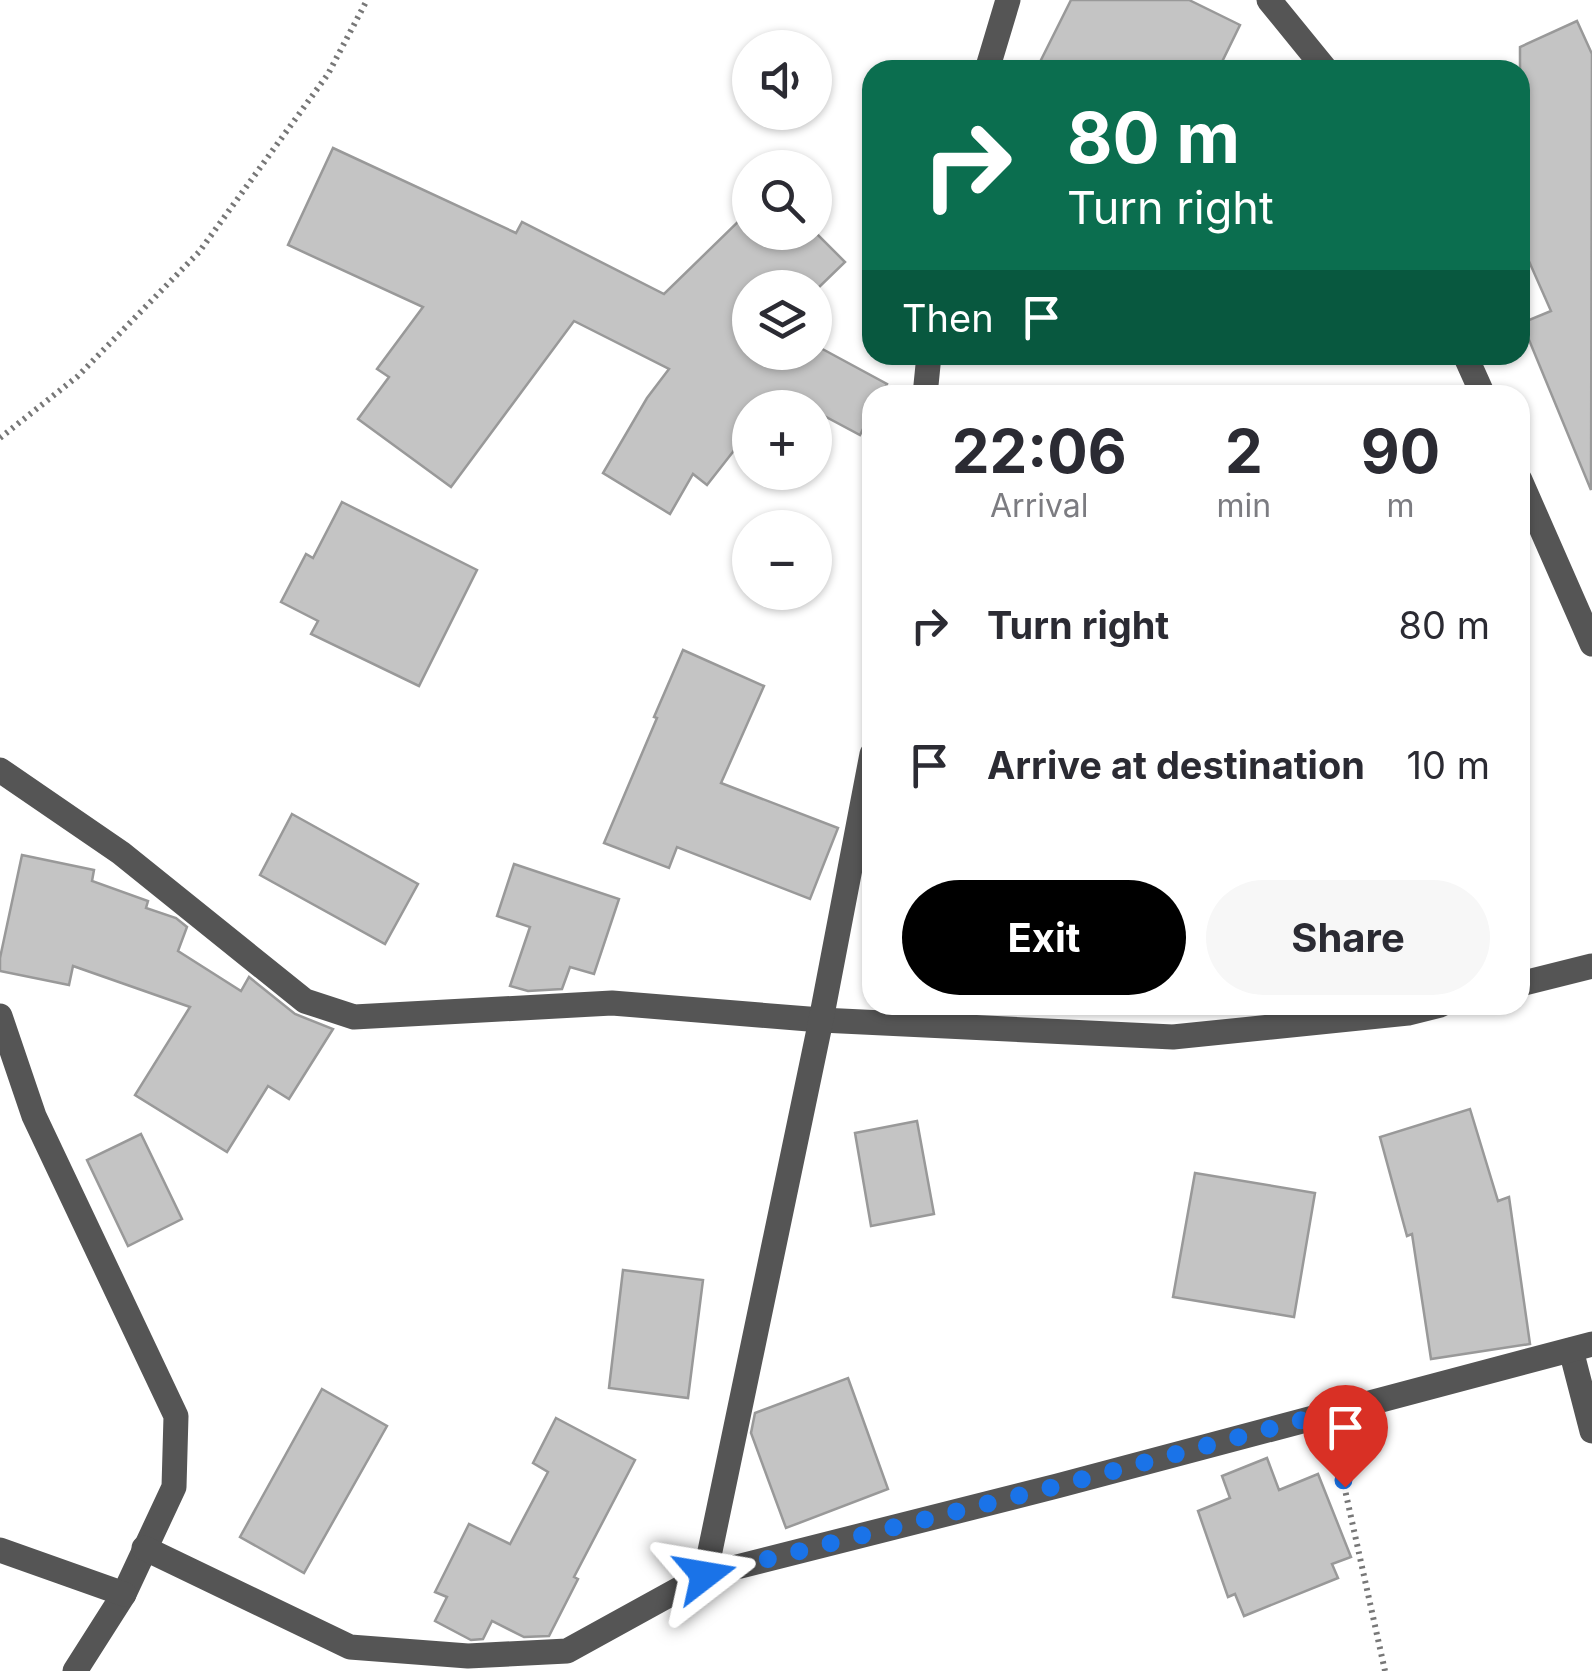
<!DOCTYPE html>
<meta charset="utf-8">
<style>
:root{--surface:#fff;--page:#f7f7f7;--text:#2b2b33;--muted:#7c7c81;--accent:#000}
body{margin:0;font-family:Inter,sans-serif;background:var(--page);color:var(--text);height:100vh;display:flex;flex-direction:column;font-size:38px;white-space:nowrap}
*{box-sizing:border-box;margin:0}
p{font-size:32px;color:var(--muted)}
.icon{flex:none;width:55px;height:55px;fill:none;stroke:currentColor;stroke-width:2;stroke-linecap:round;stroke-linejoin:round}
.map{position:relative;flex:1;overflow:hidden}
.sheet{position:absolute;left:862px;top:385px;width:668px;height:630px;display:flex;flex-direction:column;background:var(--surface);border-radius:30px;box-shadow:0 2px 8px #0004}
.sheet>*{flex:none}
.banner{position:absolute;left:862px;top:60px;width:668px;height:305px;border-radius:30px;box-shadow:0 2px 8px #0004;background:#0b6e4f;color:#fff;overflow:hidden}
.buttons{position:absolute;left:732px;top:30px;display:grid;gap:20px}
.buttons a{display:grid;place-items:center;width:100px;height:100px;border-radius:50%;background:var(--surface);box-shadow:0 2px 8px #0004;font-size:50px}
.pin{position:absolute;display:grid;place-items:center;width:85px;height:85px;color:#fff;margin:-102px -42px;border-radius:50% 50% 50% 0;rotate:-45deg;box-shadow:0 0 10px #0007}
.pin .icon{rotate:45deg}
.me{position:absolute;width:110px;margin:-55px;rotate:76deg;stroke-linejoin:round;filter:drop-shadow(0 0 8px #0008)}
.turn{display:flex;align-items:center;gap:35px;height:210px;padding:0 40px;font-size:45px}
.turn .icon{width:130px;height:130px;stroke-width:2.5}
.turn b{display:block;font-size:70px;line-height:85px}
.then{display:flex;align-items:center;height:95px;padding:0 40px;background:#0003;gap:20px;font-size:38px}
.eta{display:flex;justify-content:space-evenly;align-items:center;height:170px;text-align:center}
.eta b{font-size:60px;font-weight:700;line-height:70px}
.cta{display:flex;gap:20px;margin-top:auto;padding:20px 40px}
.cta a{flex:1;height:115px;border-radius:60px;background:var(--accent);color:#fff;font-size:40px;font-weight:700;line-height:115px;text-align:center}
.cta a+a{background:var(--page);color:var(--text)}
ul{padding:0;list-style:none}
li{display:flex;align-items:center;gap:30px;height:140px;padding:0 40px}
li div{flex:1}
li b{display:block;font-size:38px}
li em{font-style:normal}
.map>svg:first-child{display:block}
</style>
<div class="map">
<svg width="1592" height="1671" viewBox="0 0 1592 1671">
<rect width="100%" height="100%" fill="#fff"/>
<g fill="#c4c4c4" stroke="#999" stroke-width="2.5">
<path d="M 1071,0 L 1189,0 L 1240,25 L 1218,70 L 1036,70 Z"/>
<path d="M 1577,21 L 1592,54 L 1591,490 L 1522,323 L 1551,311 L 1520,241 L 1520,47 Z"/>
<path d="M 333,148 L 516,233 L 522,222 L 664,294 L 749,211 L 750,232 L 815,232 L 845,262 L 815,291 L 815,288 L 750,288 L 750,352 L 815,352 L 815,345 L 887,384 L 881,395 L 872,395 L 872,411 L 860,435 L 815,411 L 815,408 L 808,408 L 779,392 L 767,408 L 750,408 L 750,430 L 707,485 L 693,474 L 670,514 L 603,473 L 647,398 L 669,369 L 574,321 L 451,487 L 358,419 L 389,377 L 377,369 L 423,307 L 288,245 Z"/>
<path d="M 342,502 L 477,570 L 419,686 L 311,634 L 318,621 L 281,602 L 306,554 L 313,558 Z"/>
<path d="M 683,650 L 764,686 L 721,783 L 838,828 L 810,899 L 677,847 L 669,868 L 604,843 L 657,718 L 654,717 Z"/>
<path d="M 292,814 L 418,884 L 385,944 L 260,875 Z"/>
<path d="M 22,855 L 94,870 L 92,881 L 148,901 L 146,908 L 176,918 L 187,927 L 178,951 L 241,991 L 249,977 L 295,1014 L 333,1029 L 289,1099 L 268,1086 L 227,1152 L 135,1095 L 190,1007 L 73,966 L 69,985 L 0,971 L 0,958 Z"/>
<path d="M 514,864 L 619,899 L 594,974 L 570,967 L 562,989 L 528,991 L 510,986 L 530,927 L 497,916 Z"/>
<path d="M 1470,1109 L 1498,1201 L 1509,1197 L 1530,1344 L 1431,1359 L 1412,1234 L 1407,1236 L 1380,1137 Z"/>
<path d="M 917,1121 L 934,1214 L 871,1226 L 855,1133 Z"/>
<path d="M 141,1134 L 182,1219 L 128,1246 L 87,1160 Z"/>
<path d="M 1195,1173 L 1315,1193 L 1294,1317 L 1173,1297 Z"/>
<path d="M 623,1270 L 703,1280 L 688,1398 L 609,1388 Z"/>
<path d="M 848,1378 L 888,1489 L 786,1528 L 751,1433 L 755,1413 Z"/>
<path d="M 322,1389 L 387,1426 L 304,1573 L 240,1537 Z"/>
<path d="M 556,1418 L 635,1460 L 574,1577 L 578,1579 L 549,1636 L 524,1637 L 492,1621 L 483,1639 L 471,1640 L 435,1621 L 447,1597 L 435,1592 L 469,1524 L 510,1544 L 548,1472 L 533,1463 Z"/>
<path d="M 1267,1458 L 1279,1490 L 1318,1474 L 1351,1557 L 1332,1564 L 1338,1578 L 1244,1616 L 1235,1594 L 1228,1597 L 1198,1511 L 1230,1498 L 1222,1476 Z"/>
</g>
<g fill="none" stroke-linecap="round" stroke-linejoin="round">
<g stroke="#777" stroke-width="6" stroke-dasharray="2.5 5" stroke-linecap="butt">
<path d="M 0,438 L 78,376 L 199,252 L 328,74 L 367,0"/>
<path d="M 1336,1449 L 1385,1671"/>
</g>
<g stroke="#555" stroke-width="25">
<path d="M 1269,0 L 1326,70"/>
<path d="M 987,70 L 1008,0"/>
<path d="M 1465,355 L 1483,395"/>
<path d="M 925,395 L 929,355"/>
<path d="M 1520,480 L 1592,644"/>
<path d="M 0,770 L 121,853 L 305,1001 L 354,1017 L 612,1003 L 821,1020 L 1173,1037 L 1408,1013 L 1440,1005"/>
<path d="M 1520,984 L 1592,966"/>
<path d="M 0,1016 L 34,1116 L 176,1416 L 174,1487 L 124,1594 L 75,1671"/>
<path d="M 1571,1350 L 1592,1431"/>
<path d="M 144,1548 L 350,1647 L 468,1656 L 567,1651 L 705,1575 L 1057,1486 L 1592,1344"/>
<path d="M 0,1550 L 124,1594"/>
<path d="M 705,1575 L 821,1020 L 872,754"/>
</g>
</g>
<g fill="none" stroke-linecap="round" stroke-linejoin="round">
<path stroke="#1a73e8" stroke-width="18" stroke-dasharray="0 32.4" d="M 705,1575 L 1057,1486 L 1328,1413 L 1345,1487"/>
</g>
</svg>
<div class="buttons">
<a><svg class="icon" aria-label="sound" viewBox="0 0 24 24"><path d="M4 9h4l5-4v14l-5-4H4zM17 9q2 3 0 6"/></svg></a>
<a><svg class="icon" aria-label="search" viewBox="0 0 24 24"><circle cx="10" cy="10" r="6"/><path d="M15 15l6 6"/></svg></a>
<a><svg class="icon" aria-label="layers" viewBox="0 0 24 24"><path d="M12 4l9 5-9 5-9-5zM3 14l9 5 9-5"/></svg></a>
<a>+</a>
<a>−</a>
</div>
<div class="pin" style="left:1345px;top:1487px;background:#d93025"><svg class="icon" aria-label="arrive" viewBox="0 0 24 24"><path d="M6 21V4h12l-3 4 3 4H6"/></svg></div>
<svg class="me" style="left:705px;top:1575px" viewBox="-20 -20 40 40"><path d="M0-17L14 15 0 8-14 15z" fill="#1a73e8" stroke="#fff" stroke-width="4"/></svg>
<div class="banner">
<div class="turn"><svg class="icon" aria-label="right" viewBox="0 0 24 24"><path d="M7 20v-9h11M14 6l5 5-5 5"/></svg><div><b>80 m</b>Turn right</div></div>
<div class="then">Then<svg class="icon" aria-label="arrive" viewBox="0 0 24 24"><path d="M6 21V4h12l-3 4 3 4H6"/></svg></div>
</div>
<section class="sheet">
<div class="eta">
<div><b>22:06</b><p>Arrival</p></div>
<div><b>2</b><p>min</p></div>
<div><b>90</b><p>m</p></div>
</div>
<ul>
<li><svg class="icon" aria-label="right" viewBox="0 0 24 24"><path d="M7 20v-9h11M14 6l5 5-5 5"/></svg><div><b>Turn right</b></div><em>80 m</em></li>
<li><svg class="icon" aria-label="arrive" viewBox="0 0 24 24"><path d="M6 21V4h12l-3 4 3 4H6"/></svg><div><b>Arrive at destination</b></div><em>10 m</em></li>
</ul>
<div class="cta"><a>Exit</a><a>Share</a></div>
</section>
</div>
